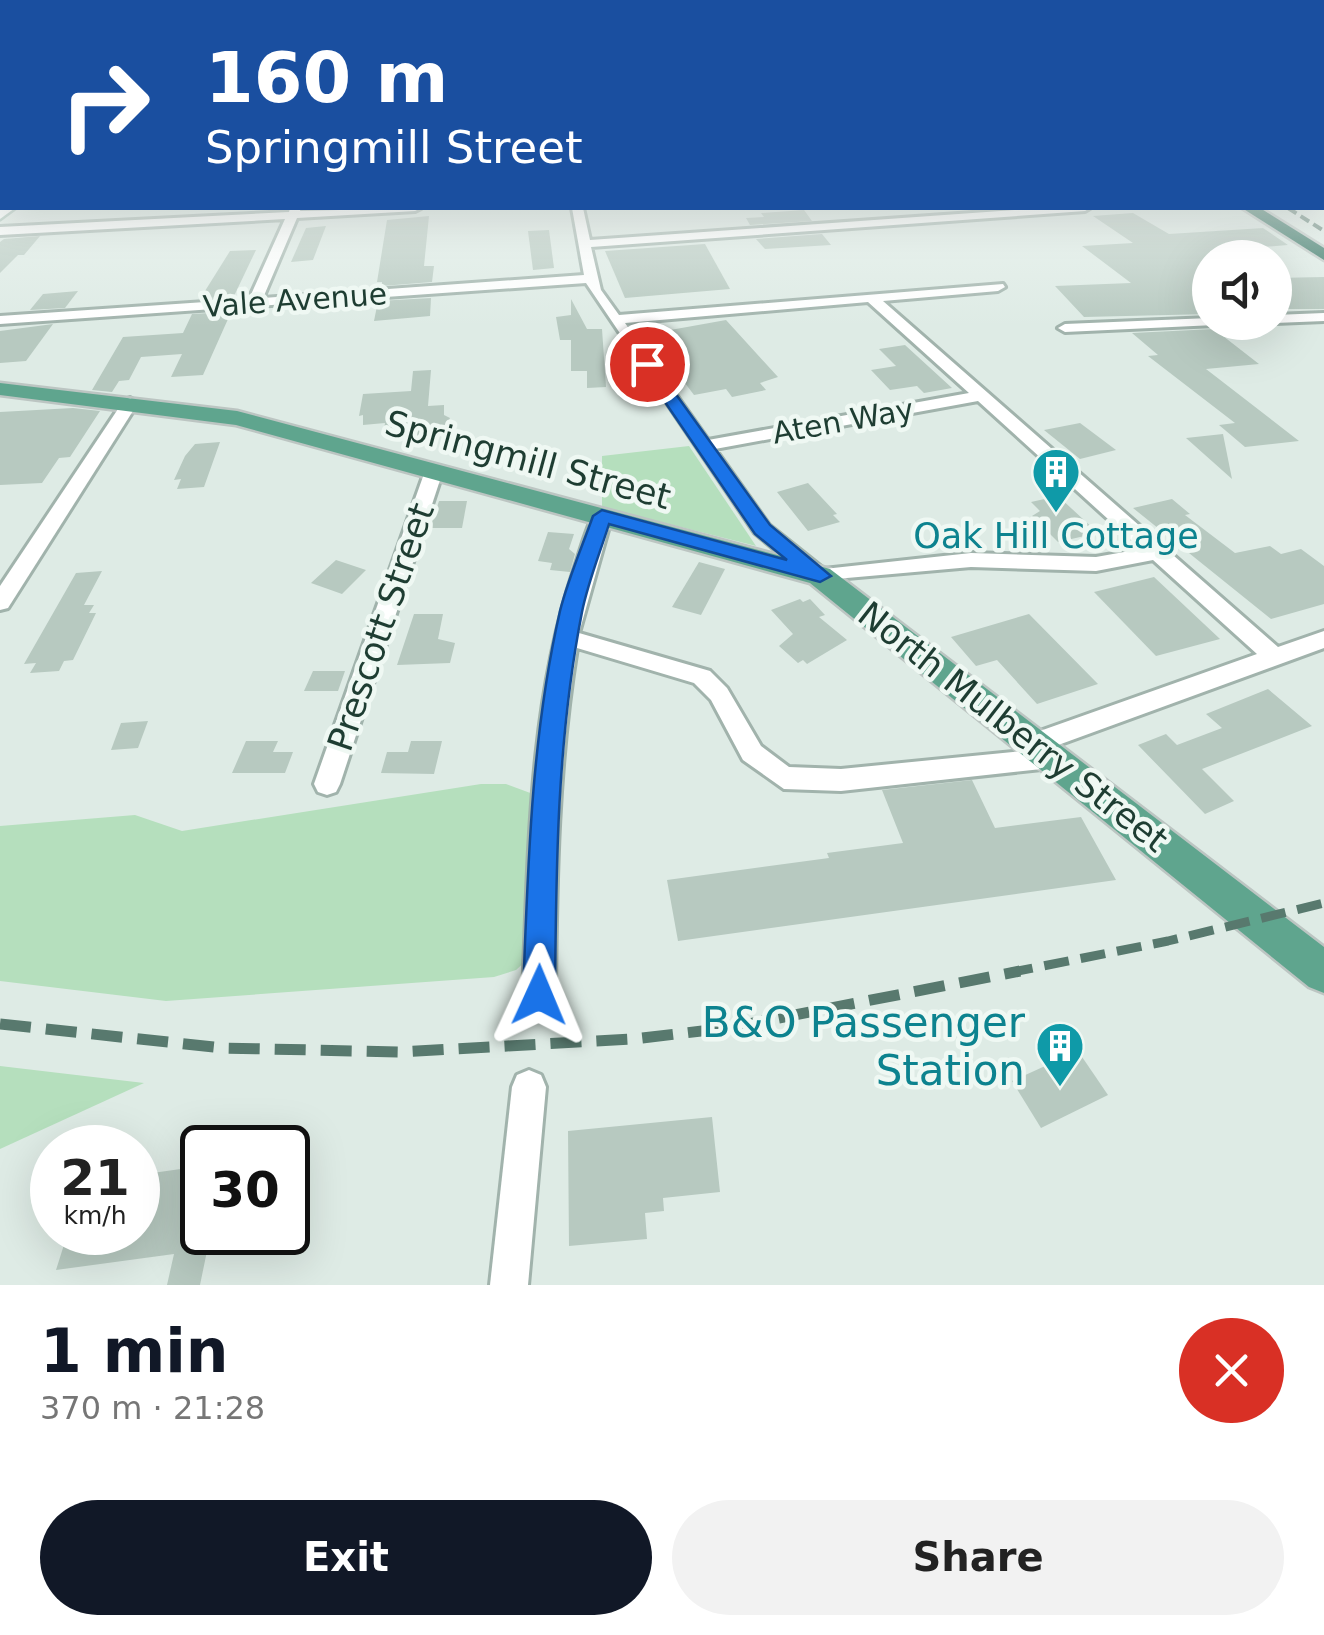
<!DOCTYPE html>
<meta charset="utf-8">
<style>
:root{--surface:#fff;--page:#f2f2f2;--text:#222;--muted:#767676;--accent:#111827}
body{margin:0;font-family:"DejaVu Sans",sans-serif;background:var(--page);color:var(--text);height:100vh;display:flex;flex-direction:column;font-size:38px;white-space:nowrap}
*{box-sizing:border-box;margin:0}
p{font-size:32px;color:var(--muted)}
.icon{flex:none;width:55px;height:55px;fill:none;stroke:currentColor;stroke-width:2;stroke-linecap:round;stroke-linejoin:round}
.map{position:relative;height:1285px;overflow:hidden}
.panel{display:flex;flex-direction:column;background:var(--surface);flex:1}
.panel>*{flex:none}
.top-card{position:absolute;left:0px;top:0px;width:1325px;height:210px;box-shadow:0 10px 40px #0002;background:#1a4fa0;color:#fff;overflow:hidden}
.controls{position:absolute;left:1192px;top:240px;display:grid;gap:20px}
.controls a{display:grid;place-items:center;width:100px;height:100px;border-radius:50%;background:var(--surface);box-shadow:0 10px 40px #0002;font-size:50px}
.speed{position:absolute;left:30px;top:1125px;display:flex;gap:20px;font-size:50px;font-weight:700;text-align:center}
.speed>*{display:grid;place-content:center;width:130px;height:130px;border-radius:50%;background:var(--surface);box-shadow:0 10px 40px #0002;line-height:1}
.speed small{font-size:25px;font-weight:400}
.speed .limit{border:5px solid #111;border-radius:15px;background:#fff;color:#111}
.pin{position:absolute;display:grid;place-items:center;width:85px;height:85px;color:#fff;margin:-42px;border:5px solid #fff;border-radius:50%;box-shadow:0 2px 10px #0007}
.me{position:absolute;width:110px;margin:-55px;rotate:1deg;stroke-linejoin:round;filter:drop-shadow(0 0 8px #0008)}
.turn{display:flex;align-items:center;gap:35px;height:210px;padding:0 40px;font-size:45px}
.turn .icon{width:130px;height:130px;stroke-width:2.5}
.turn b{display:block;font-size:70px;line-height:85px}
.round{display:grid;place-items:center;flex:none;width:105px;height:105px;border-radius:52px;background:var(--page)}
.summary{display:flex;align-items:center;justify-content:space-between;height:170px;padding:0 40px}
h1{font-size:60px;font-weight:600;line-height:75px;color:var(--accent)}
.cta{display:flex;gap:20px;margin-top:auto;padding:20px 40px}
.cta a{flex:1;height:115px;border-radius:60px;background:var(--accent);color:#fff;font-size:40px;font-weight:600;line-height:115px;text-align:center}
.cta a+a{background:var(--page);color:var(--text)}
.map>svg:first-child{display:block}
</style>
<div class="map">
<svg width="1324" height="1285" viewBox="0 0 1324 1285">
<rect width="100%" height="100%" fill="#deebe5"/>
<g fill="#b5dfbd">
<path d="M 689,446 L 756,546 L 602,507 L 602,456 Z"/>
<path d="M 481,784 L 506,784 L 533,794 L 528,959 L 516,970 L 494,977 L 166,1001 L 0,981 L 0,826 L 135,815 L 182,831 Z"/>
<path d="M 0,1066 L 144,1083 L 0,1149 Z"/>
</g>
<g fill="#b7c9c0">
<path d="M 804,210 L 812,221 L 750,225 L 746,218 L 764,217 L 761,213 Z"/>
<path d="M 1133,213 L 1169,234 L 1263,228 L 1288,245 L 1210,251 L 1210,314 L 1084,317 L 1055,286 L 1131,283 L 1082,246 L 1133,243 L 1093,216 Z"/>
<path d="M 429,216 L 424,266 L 434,266 L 432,282 L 382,286 L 382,282 L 377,282 L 387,220 Z"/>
<path d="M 326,226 L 313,260 L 291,262 L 306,228 Z"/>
<path d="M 549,230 L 554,268 L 533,270 L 528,231 Z"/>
<path d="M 822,234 L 831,245 L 765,249 L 756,239 Z"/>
<path d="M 40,236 L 24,255 L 18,255 L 0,273 L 0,242 L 4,239 Z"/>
<path d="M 705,244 L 730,289 L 625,298 L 605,251 Z"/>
<path d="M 256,250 L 234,296 L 200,299 L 230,251 Z"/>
<path d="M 1324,277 L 1324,309 L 1275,309 L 1275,278 Z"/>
<path d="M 78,291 L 65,308 L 30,310 L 43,294 Z"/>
<path d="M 431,298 L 430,316 L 374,321 L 378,301 Z"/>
<path d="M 571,299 L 587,329 L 602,329 L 606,387 L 587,388 L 587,371 L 571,371 L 571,340 L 560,340 L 556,317 L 571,315 Z"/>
<path d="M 227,312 L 224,319 L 228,319 L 203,375 L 171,377 L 182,354 L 141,357 L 129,380 L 119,381 L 112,392 L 92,390 L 123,337 L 183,333 L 192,314 Z"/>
<path d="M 726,320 L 778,377 L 760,383 L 766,390 L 732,397 L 726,389 L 694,395 L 648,334 Z"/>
<path d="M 53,324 L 26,361 L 0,363 L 0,331 Z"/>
<path d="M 1214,329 L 1259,364 L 1206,369 L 1299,441 L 1245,447 L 1219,425 L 1235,423 L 1148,356 L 1158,355 L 1132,333 Z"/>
<path d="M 905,345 L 952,388 L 924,393 L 917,386 L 890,390 L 871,370 L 896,366 L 879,349 Z"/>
<path d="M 431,370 L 428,406 L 444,405 L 444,415 L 450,418 L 443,433 L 414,436 L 414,426 L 384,429 L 385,423 L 363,425 L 363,415 L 359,416 L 363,394 L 411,391 L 413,371 Z"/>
<path d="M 73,408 L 100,411 L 70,457 L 59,458 L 42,483 L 0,485 L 0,412 Z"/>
<path d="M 1080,423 L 1116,450 L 1080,459 L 1044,430 Z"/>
<path d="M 1223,434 L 1232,479 L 1186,438 Z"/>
<path d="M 220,442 L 204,487 L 177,489 L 181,479 L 174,480 L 185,456 L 195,444 Z"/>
<path d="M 808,483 L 837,514 L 833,515 L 840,522 L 808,531 L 777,492 Z"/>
<path d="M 1058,496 L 1098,533 L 1058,542 L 1032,516 L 1040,511 L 1031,502 Z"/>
<path d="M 1172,499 L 1190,514 L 1185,515 L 1235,553 L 1270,546 L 1281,554 L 1301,549 L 1324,566 L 1324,604 L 1271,619 L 1133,508 Z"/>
<path d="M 439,501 L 467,501 L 462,528 L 430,528 Z"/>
<path d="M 548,532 L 574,534 L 569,549 L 575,554 L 570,572 L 550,570 L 552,563 L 538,561 Z"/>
<path d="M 336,560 L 366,570 L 342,594 L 311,583 Z"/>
<path d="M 699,562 L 725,569 L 701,615 L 672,607 Z"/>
<path d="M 102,571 L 84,605 L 94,605 L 89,613 L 96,613 L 73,660 L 64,661 L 59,671 L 30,673 L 36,663 L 24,664 L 76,573 Z"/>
<path d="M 1154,577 L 1220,639 L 1156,656 L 1094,592 Z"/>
<path d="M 800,599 L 803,602 L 810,599 L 825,615 L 819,617 L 847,640 L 807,664 L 803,660 L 798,663 L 779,646 L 793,634 L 771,610 Z"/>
<path d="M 414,614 L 443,614 L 438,639 L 455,643 L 450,663 L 397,665 Z"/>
<path d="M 1029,614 L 1098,684 L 1037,704 L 997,660 L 976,666 L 951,637 Z"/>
<path d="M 313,671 L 345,671 L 338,691 L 304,691 Z"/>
<path d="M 1268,689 L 1312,726 L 1202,769 L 1234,801 L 1205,814 L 1138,745 L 1166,734 L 1177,745 L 1222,728 L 1206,714 Z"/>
<path d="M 148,721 L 138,748 L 111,750 L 121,723 Z"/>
<path d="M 246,741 L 278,741 L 273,752 L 293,752 L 285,773 L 232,773 Z"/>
<path d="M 411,741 L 442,741 L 434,774 L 381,773 L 387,752 L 408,752 Z"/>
<path d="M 972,780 L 995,828 L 1081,817 L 1116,880 L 678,941 L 667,880 L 829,858 L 827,853 L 903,843 L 882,790 Z"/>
<path d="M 1078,1051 L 1108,1095 L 1041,1128 L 1012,1081 Z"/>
<path d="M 712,1117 L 720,1192 L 663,1198 L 664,1211 L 645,1213 L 647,1239 L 569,1246 L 568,1131 Z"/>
<path d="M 202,1166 L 202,1232 L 254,1232 L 255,1244 L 207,1251 L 200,1285 L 167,1285 L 174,1254 L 56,1270 L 68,1232 L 138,1232 L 138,1175 Z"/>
</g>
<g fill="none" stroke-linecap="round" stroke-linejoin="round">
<g stroke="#a1b3ac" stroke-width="6">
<g id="street">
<path d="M 290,208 L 301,208 L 300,211 L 421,208 L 415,211 L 297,218 L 263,298 L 584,275 L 572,208 L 583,208 L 590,240 L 1044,208 L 1090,208 L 1085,211 L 591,247 L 601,290 L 619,315 L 1003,284 L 1005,287 L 998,291 L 883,301 L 1278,647 L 1324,631 L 1324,648 L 1050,748 L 1060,751 L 1064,758 L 1060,765 L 1051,768 L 841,791 L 784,789 L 743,760 L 711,700 L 694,683 L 577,648 C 558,764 556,878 555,995 L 550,1006 L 539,1011 L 528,1006 L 523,995 C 529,853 529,706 574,570 C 581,550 586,529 595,512 L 602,510 L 612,516 L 579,633 L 710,671 L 727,688 L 761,746 L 789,767 L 841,769 L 1023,751 L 1019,744 L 1023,737 L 1257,654 L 1153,560 L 1096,571 L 971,567 L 813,581 L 755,533 L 586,283 L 0,324 L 0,316 L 249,299 L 285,219 L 0,235 L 0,227 L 289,212 ZM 868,302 L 969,393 L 708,440 L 625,323 ZM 978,401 L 1141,549 L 1096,557 L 971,553 L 824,569 L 769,525 L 715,449 Z"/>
<path d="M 1324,313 L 1324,321 L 1275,323 L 1272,322 L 1275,322 L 1275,315 Z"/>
<path d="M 1210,318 L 1210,322 L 1217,322 L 1215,325 L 1065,332 L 1058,328 L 1065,324 Z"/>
<path d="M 130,398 L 138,403 L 8,608 L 0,610 L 0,586 L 124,400 Z"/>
<path d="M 434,466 L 443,471 L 340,784 L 336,792 L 327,795 L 318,792 L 314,784 L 425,471 Z"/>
<path d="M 529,1070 L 541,1075 L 546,1087 L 528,1285 L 490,1285 L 512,1087 L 517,1075 Z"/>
</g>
</g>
<g stroke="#9fbbaf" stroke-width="5">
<g id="secondary">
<rect x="0" y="163" width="2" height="8"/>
<path d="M 2,205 L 15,208 L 0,219 L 0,206 Z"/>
</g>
</g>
<g stroke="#bcc5c2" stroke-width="5">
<path id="primary" d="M 0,383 L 237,411 L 830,569 L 1324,947 L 1324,993 L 1309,987 L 810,583 L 236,425 L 0,395 Z"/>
</g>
<g stroke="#bcc5c2" stroke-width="5">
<path id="highway" d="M 1242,208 L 1260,208 L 1324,248 L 1324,260 Z"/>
</g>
<use href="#street" fill="#fff" fill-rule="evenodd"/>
<use href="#secondary" fill="#fff" fill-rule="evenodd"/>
<use href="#primary" fill="#5fa58e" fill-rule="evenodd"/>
<use href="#highway" fill="#286b59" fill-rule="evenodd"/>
<path stroke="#58796e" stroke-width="4" stroke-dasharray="10 5" stroke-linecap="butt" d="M 1288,208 L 1324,231"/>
<path stroke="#58796e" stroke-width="9" stroke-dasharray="25 12" stroke-linecap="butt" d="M 1008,973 L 1168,941 L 1324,903"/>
<path stroke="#58796e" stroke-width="11" stroke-dasharray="31 15" stroke-linecap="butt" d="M 0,1024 L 223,1048 L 400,1052 L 633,1039 L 728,1028 L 1020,971"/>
</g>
<linearGradient id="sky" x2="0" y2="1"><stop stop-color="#7fbfe1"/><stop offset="0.45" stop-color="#f0f6f3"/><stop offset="1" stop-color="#f0f6f3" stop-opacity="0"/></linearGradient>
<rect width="1324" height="326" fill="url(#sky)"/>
<path fill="#1a73e8" stroke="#114b97" stroke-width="2.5" d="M 647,360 L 652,361 L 770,525 L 831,576 L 820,582 L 609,524 C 600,553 588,582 582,612 C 557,739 556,867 555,995 L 550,1006 L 539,1011 L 527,1006 L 523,995 C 528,866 531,737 560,611 C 568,579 582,547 593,516 L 602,510 L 787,560 L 755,534 L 639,364 Z"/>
<defs>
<g id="building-pin" transform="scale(2.5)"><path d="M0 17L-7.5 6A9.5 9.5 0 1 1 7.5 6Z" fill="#0f9aa8" stroke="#eff8f3"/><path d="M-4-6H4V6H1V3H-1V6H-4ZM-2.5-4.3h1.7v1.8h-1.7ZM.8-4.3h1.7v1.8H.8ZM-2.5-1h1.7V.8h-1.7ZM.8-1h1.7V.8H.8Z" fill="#fff"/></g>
</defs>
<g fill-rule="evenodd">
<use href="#building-pin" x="1056" y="472"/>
<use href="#building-pin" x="1060" y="1046"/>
</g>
<g text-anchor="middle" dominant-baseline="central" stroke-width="9" stroke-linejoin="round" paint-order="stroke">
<g font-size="30" fill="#1e3d32" stroke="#eff8f3">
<text transform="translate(295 300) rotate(-4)">Vale Avenue</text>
<text transform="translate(843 421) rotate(-10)">Aten Way</text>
</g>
<g font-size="35" fill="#1e3d32" stroke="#eff8f3">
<text transform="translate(528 460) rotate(15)">Springmill Street</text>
<text transform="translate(381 627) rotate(-71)">Prescott Street</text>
<text transform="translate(1013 727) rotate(38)">North Mulberry Street</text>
</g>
<g font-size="35" fill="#0d838f" stroke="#eff8f3">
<text x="1056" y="536">Oak Hill Cottage</text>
</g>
<g font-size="42" fill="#0d838f" stroke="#eff8f3" text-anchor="end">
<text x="1025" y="1022">B&amp;O Passenger<tspan x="1025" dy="48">Station</tspan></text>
</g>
</g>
</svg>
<div class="controls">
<a><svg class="icon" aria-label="sound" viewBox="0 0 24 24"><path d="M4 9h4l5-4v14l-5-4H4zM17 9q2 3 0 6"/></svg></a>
</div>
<div class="speed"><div>21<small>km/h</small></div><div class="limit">30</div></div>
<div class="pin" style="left:647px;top:364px;background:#d93025"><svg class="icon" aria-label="arrive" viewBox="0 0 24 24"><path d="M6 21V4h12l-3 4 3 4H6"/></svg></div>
<svg class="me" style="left:539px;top:995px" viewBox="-20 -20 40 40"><path d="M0-17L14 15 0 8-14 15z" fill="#1a73e8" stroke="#fff" stroke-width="4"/></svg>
<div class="top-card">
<div class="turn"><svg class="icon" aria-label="right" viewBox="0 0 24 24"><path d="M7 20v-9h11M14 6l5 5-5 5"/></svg><div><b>160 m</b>Springmill Street</div></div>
</div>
</div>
<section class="panel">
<div class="summary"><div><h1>1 min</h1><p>370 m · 21:28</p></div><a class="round" style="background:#d93025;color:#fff"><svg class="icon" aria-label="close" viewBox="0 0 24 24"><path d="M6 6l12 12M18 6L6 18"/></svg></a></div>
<div class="cta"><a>Exit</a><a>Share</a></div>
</section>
